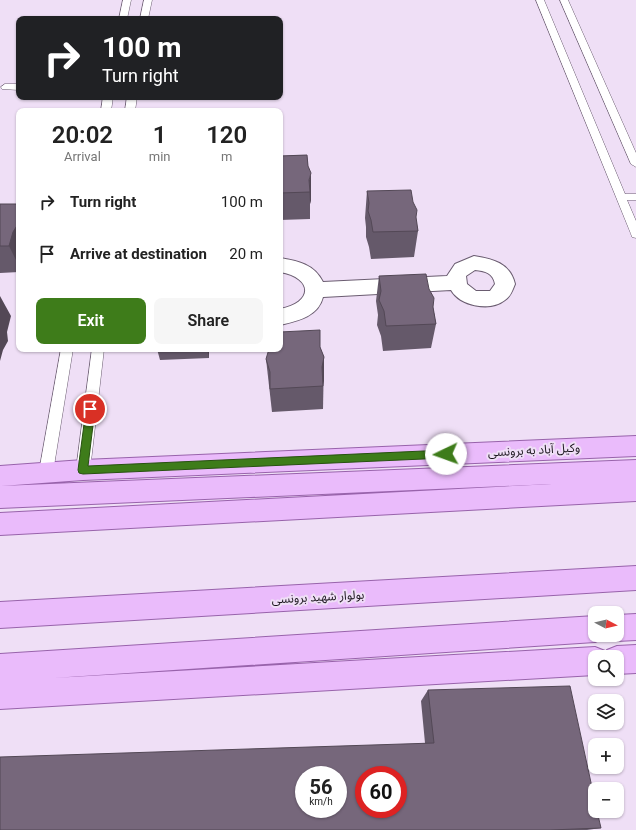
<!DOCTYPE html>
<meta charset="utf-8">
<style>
:root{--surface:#fff;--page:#f6f6f6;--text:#222;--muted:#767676;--accent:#3e7c1a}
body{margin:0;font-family:Roboto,"Noto Sans Arabic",sans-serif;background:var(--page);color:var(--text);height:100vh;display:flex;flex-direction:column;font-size:15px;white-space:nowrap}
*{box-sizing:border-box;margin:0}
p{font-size:13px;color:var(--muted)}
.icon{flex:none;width:22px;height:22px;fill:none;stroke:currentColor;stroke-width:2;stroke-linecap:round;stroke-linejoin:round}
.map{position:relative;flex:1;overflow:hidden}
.side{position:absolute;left:16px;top:108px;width:267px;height:244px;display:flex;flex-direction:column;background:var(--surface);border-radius:8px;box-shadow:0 1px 3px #0004}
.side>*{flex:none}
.hud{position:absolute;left:16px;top:16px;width:267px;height:84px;border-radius:8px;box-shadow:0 1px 3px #0004;background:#202124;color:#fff;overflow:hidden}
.needle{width:26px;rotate:97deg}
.fabs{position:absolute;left:588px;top:606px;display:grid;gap:8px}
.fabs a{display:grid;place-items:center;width:36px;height:36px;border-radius:8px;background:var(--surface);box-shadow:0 1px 3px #0004;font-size:20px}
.speed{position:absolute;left:295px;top:766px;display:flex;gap:8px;font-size:20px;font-weight:700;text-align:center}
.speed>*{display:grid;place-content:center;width:52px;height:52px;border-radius:50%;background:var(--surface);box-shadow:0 1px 3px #0004;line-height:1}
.speed small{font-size:10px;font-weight:400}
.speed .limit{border:6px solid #d22;background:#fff;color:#111}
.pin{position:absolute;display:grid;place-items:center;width:34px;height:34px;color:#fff;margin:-17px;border:2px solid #fff;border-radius:50%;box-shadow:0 1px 4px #0007}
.me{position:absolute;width:44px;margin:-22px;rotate:267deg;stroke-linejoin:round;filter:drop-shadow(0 0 3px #0008)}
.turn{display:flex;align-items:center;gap:14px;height:84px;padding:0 20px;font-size:18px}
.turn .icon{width:52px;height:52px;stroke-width:2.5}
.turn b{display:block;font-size:28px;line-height:34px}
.eta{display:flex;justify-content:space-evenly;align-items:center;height:68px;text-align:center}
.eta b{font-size:24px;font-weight:600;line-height:28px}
.primary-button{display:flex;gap:8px;margin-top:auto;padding:8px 20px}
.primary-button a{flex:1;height:46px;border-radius:8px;background:var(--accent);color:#fff;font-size:16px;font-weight:600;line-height:46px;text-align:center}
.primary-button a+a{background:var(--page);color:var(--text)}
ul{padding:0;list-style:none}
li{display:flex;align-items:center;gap:12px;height:52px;padding:0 20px}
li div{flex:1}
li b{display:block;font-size:15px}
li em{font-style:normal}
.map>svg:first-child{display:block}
</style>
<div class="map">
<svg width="636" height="830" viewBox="0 0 636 830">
<rect width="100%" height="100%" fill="#efdff6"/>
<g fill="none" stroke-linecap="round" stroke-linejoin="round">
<g stroke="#6a5c70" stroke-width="1">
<g id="service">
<path d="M 123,0 L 131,0 L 127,19 L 119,19 Z"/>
<path d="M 144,0 L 152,0 L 148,19 L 140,19 Z"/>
<path d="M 536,0 L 544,0 L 625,194 L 636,194 L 636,200 L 627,200 L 636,221 L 636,238 L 632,237 L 631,234 Z"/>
<path d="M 560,0 L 568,0 L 636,153 L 636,167 L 631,164 Z"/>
<path d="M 5,84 L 19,84 L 19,90 L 2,89 L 1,87 Z"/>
<path d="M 103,97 L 113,97 L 111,111 L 101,111 Z"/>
<path d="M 127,97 L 137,97 L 135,111 L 125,111 Z"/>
<path d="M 61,349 L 73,349 L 53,472 L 51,476 L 46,478 L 41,476 L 39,472 Z"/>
<path d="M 92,349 L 104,349 L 90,470 L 88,474 L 83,476 L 78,474 L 76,470 Z"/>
</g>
</g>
<g stroke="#6a5c70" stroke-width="2">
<path id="minor" d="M 474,256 C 493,259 510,263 515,284 C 512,291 511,296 505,300 C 490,312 460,306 451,290 L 323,297 C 318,317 297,321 280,325 L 280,309 C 313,303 314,278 280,272 L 280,258 C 298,261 314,264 323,282 L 447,276 L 455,264 ZM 475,270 C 485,271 493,273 495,284 L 490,291 L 476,291 L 467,284 L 466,276 Z"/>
</g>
<g stroke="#9863ab" stroke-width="2">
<g id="primary">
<path d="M 636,436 L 636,456 L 83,480 L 1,486 L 636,460 L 636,501 L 0,535 L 0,513 L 552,484 L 0,508 L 0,466 L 83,460 Z"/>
<path d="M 636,566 L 636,590 L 0,628 L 0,602 Z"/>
<path d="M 636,614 L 636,640 L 617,641 L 608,637 L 607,635 L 617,635 L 617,615 Z"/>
<path d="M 595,616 L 595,635 L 606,635 L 604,638 L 595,642 L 53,678 L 595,647 L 605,651 L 606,654 L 607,650 L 617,646 L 636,645 L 636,673 L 617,674 L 617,657 L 595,657 L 595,675 L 0,709 L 0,654 Z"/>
</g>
</g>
<use href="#service" fill="#fff" fill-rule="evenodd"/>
<use href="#minor" fill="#fff" fill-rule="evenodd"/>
<use href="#primary" fill="#eabbfb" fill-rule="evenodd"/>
</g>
<g fill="#65596a">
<path d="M 307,155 L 311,200 L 310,204 L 310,219 L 280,220 L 280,156 Z"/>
<path d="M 367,191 L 413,202 L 418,231 L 414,257 L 371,259 L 369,247 L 366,237 L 366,227 L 365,218 Z"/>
<path d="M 0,204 L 19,204 L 19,272 L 0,273 Z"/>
<path d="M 379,276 L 433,307 L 436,324 L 431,348 L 383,351 L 381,336 L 377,325 L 378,315 L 376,301 Z"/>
<path d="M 320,347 L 324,357 L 323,409 L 272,412 L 266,359 Z"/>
<path d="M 157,349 L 209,349 L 209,358 L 160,360 Z"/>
<path d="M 428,690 L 601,828 L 587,830 L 0,830 L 425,743 L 421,701 Z"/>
</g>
<g fill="#534856">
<path d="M 311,173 L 311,200 L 310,204 L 309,180 Z"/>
<path d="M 19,209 L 19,266 L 9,246 Z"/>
<path d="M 0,296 L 11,316 L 7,332 L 8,341 L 3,350 L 0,361 Z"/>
<path d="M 207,349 L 209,349 L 209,358 Z"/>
<path d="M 324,357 L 324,381 L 323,386 L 322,367 Z"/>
</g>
<g fill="#76677b" stroke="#534856" fill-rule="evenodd">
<path d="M 307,155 L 308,166 L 311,173 L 309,180 L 310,192 L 280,193 L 280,156 Z"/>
<path d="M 411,190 L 413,202 L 417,210 L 416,217 L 418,231 L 373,232 L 371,220 L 368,211 L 369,203 L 367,191 Z"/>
<path d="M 0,204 L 19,204 L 19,209 L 17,217 L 18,224 L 13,232 L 9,246 L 0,246 Z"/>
<path d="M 426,274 L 429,289 L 434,298 L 433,307 L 436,324 L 386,326 L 384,311 L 379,300 L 381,291 L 379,276 Z"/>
<path d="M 320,330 L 320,347 L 324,357 L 322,367 L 323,386 L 270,389 L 270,372 L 266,359 L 269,349 L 280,349 L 280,332 Z"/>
<path d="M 570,686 L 595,801 L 595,811 L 597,811 L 601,828 L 550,830 L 0,830 L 0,757 L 434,743 L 428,690 ZM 304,775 L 338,775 L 338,809 L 304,809 ZM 364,775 L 398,775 L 398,809 L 364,809 Z"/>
</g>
<path fill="#3e7c1a" stroke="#285111" d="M 90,405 L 93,406 L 95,409 L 88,466 L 446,450 L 450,451 L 451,454 L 450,457 L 446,458 L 83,474 L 79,473 L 78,470 L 86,409 L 87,406 Z"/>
<g text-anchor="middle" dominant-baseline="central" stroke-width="4" stroke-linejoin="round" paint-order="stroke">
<g font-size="12" fill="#1a141c" stroke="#efdff6">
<text transform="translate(534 450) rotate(-3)">وکیل آباد به برونسی</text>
<text transform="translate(318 597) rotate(-3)">بولوار شهید برونسی</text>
</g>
</g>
</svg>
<div class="fabs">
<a><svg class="needle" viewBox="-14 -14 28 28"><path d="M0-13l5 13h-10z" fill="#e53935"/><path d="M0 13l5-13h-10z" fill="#767676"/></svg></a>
<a><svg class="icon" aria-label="search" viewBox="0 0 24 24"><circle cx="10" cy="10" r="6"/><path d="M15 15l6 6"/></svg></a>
<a><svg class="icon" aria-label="layers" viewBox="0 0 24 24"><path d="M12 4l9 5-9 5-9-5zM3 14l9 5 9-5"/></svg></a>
<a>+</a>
<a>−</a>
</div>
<div class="speed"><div>56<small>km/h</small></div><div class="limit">60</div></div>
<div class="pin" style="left:90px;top:409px;background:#d93025"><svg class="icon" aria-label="arrive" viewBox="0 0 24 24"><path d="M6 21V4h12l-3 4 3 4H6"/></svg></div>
<svg class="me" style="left:446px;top:454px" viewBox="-20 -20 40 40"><circle r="19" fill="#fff"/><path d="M0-13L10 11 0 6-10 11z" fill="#3e7c1a"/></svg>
<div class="hud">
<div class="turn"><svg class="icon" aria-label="right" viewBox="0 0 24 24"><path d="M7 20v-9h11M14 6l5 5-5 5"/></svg><div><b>100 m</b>Turn right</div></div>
</div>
<section class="side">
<div class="eta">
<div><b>20:02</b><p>Arrival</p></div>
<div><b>1</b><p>min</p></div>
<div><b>120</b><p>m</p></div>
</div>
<ul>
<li><svg class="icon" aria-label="right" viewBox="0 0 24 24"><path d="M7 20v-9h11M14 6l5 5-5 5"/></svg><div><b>Turn right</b></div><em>100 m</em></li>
<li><svg class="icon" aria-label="arrive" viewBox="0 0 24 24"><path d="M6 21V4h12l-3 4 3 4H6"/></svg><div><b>Arrive at destination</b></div><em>20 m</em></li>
</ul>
<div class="primary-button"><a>Exit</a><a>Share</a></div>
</section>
</div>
